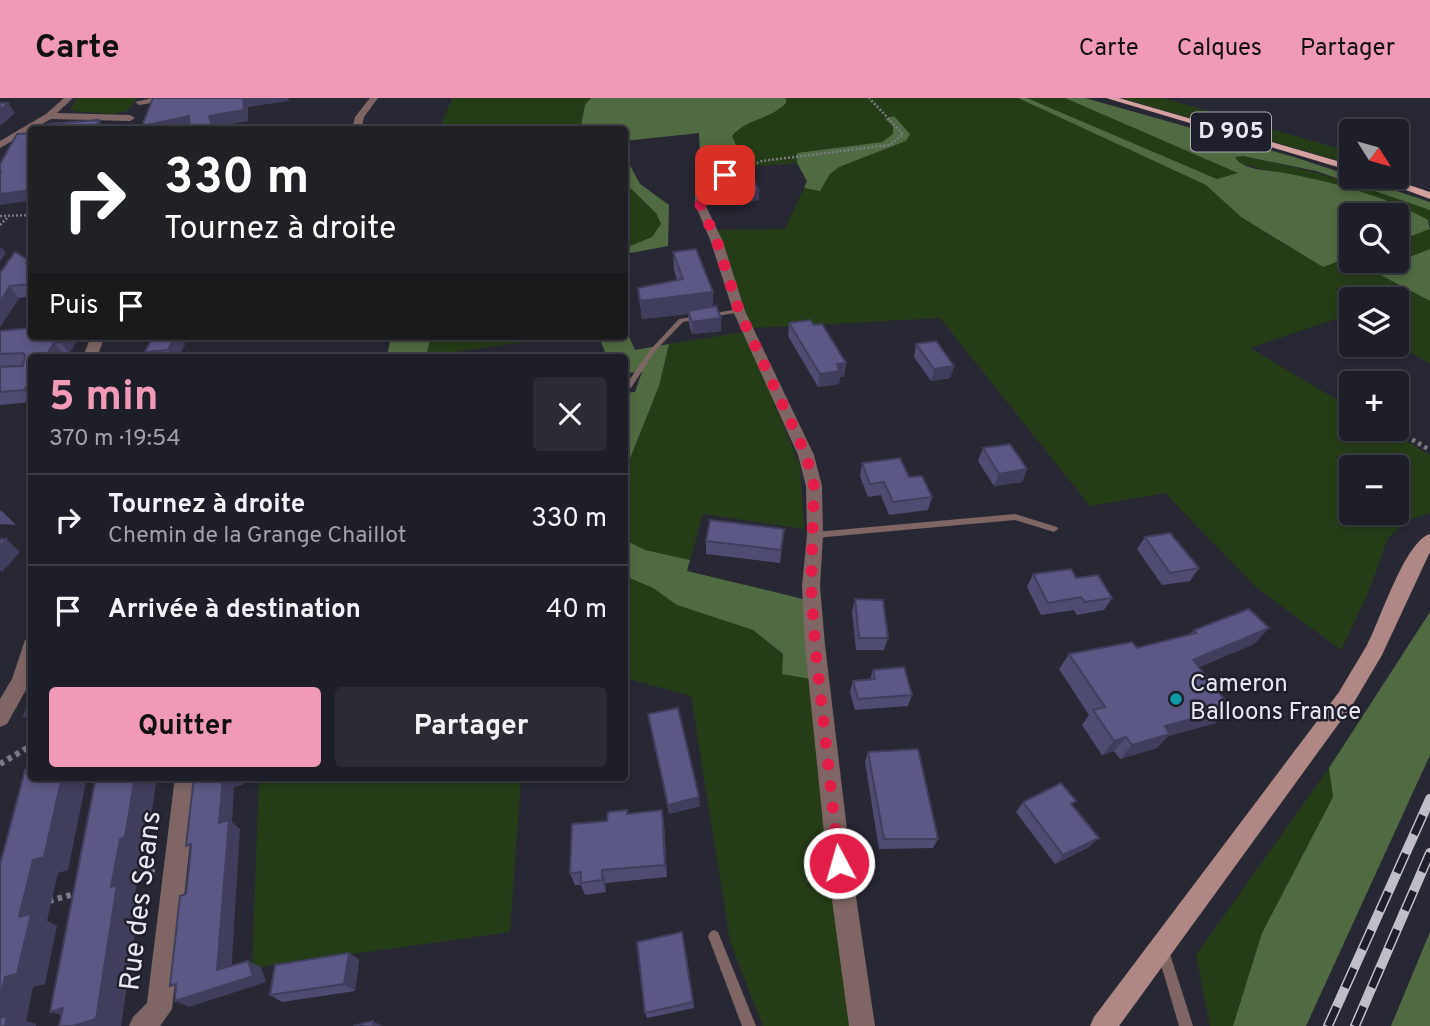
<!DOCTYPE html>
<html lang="fr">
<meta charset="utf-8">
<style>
:root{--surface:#1e1e28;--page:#2b2b34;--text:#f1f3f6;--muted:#a1a2a8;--line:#3c3c45;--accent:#f09ab7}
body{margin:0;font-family:Overpass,sans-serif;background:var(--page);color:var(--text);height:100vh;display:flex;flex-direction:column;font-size:26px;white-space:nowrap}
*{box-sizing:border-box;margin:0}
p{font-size:23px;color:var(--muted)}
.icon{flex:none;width:38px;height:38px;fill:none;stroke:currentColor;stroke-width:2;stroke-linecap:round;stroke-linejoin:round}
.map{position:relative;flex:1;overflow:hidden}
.side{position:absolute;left:28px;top:256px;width:600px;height:427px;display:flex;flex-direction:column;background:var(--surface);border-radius:7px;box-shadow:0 4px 10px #0003,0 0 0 2px var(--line)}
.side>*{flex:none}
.guide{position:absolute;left:28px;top:28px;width:600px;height:214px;border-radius:7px;box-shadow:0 4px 10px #0003,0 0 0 2px var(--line);background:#202124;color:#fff;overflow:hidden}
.needle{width:46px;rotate:127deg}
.tools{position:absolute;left:1339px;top:21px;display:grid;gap:14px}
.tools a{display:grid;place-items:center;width:70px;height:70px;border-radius:7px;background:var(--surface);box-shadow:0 4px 10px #0003,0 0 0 2px var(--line);font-size:35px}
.pin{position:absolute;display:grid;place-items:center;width:60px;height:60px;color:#fff;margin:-30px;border-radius:14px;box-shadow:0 4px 10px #0006}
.me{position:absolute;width:77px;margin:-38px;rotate:354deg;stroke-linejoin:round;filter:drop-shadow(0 0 5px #0008)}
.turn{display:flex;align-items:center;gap:24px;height:147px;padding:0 21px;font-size:32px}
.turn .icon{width:91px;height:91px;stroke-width:2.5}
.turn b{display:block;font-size:49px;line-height:60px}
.then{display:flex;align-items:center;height:66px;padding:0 21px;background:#0003;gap:14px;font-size:26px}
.round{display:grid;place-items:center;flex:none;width:74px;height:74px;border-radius:7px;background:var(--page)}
.head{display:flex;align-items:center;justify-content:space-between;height:119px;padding:0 21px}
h1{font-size:42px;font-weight:700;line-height:52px;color:var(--accent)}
.button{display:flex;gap:14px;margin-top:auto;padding:14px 21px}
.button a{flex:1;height:80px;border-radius:7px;background:var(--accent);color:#111;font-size:28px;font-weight:700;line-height:80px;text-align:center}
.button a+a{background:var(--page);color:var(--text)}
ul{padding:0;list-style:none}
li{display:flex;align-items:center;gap:21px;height:91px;padding:0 21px;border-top:2px solid var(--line)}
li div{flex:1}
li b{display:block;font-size:26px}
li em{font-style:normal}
header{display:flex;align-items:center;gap:42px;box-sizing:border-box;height:98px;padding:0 35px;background:var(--accent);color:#111}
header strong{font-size:33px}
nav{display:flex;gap:38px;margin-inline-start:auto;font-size:24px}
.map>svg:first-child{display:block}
</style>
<header>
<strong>Carte</strong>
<nav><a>Carte</a><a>Calques</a><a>Partager</a></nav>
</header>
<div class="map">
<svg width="1430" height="928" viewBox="0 0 1430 928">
<rect width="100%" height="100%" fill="#282835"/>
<g fill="#253d17" fill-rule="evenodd">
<path d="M 77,0 L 137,0 L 127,13 L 113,16 L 73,13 L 71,11 Z"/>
<path d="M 452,0 L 591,0 L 585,7 L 581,28 L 584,31 L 439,32 Z"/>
<path d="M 786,0 L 1018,0 L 1206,87 L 1241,119 L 1323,169 L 1351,159 L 1351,163 L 1396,163 L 1397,143 L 1430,131 L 1430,151 L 1374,173 L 1430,203 L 1430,266 L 1397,246 L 1396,201 L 1351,201 L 1351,219 L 1347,217 L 1250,250 L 1351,310 L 1351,331 L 1386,331 L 1430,357 L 1430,415 L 1408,422 L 1388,440 L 1367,498 L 1341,552 L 1257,490 L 1165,395 L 1090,408 L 940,220 L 751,230 L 717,132 L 785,131 L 804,90 L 820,93 L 830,76 L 839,69 L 906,43 L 893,28 L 893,36 L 882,44 L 797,55 L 797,65 L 733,70 L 738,59 L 732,38 C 747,20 770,22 786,5 ZM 1351,369 L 1396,369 L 1396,415 L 1351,415 Z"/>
<path d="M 1027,0 L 1065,0 L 1239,75 L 1217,81 Z"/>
<path d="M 1121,0 L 1163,0 L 1351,54 L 1351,66 Z"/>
<path d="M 1242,58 C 1307,70 1368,89 1430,112 L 1430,124 L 1388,103 L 1238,65 L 1235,59 Z"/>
<path d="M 625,85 L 656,115 L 661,126 L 652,139 L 625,150 Z"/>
<path d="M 745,234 L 800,368 L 804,431 L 703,416 L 690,462 L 645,452 L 625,442 L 625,373 L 659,288 L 669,246 Z"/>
<path d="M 431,238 L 540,238 L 539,242 L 426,258 Z"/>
<path d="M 625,478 L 653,490 L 677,507 L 753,532 L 811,581 L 854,928 L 763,928 L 730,843 L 691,598 L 625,580 Z"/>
<path d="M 1329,670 L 1333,699 L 1262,835 L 1233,928 L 1210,928 L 1196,857 Z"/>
<path d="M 259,679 L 521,679 L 510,834 L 252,870 Z"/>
</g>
<g fill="#506b41">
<path d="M 591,0 L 786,0 L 786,5 C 770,22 747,20 732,38 C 738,51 740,56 733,70 L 721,71 L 700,55 L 699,35 L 625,43 L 625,32 L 584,31 L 581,28 L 585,7 Z"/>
<path d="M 1018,0 L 1027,0 L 1217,81 L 1238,75 L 1065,0 L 1085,0 L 1294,59 L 1430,104 L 1430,112 L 1316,73 L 1243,58 L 1235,59 C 1242,72 1266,72 1279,74 C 1329,83 1384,97 1428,122 L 1430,131 L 1397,143 L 1396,117 L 1351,117 L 1351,159 L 1323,169 L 1241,119 L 1206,87 Z"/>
<path d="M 894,18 L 910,36 L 906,43 L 839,69 L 830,76 L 820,93 L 804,90 L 807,83 L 797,65 L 797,55 L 882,44 L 893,36 L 893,28 L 885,21 Z"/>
<path d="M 625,58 L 640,86 L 669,107 L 668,148 L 625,156 L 625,150 L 652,139 L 661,126 L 656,115 L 625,85 Z"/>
<path d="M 1430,151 L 1430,203 L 1373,173 Z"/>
<path d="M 625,230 L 635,252 L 669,246 L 659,288 L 625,373 L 625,295 L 635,294 L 642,274 L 625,275 L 625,259 L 607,259 L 601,244 L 593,238 L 625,238 Z"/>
<path d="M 391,238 L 431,238 L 426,259 L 387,259 Z"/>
<path d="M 625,442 L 645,452 L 690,462 L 687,473 L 803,501 L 811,581 L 782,576 L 783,556 L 753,532 L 677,507 L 653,490 L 625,478 Z"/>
<path d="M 1430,514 L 1430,657 L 1306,928 L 1233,928 L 1262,835 L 1333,699 L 1329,670 Z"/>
<path d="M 1430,834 L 1430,928 L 1391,928 Z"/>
</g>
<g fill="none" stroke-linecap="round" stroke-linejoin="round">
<g stroke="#7a7985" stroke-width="2.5" stroke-dasharray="2 2" stroke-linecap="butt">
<path d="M 716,82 L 762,63 L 890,47 L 903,36 L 869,0"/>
<path d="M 0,118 L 32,117"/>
<path d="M 0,127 L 7,120"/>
</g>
<path stroke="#7a7985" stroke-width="3.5" stroke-dasharray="2.5 2.5" stroke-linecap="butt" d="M 1394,331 L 1409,340"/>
<path stroke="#7a7985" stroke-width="4.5" stroke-dasharray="3.5 3.5" stroke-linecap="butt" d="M 1406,338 L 1430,352"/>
<g stroke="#7a7985" stroke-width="6" stroke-dasharray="4.5 4.5" stroke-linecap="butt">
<path d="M 0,666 L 32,647"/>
<path d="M 133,778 L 155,771"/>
<path d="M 49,803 L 78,795"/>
</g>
<g fill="#7f6664" fill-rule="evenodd">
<path d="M 739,211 L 742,213 L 741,214 L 683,224 L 655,253 L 631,290 L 625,290 L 625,288 L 651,251 L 679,221 Z"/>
<path d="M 1015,416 L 1057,429 L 1058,431 L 1054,434 L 1015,422 L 815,440 L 811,437 L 815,434 Z"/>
<path d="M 714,832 L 718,834 L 756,928 L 742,928 L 708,838 L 710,834 Z"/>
<path d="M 1163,847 L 1167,849 L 1169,853 L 1193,928 L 1179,928 L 1157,853 L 1159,849 Z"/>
</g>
<g fill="#7f6664" fill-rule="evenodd">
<path d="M 64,0 L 73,0 L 57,15 L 130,17 L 135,20 L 130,23 L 51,21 L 0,50 L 0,43 L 46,16 Z"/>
<path d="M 181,0 L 139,7 L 135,4 L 152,0 Z"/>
<path d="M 370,0 L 378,0 L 364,19 L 361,32 L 352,32 L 355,19 Z"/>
<path d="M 706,84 L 711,87 L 705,95 L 705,106 L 723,144 L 745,213 L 814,357 L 822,388 L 823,437 L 820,488 L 825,547 L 851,765 L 875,928 L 849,928 L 827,765 L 805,547 L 802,488 L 807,437 L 806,388 L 798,357 L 733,213 L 711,144 L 695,106 L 695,95 Z"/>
<path d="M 91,238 L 105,238 L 97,259 L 83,259 Z"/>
<path d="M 32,540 L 32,581 L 7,626 L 0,629 L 0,601 L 12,581 L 25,542 Z"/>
<path d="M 175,679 L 197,679 L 172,911 L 160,928 L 129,928 L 133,919 L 147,905 Z"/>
</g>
<path fill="#af8885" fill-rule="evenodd" d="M 1430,436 L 1430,454 L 1382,557 L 1353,606 L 1119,928 L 1090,928 L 1094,919 L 1339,594 C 1348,578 1358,563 1367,547 C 1380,523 1405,443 1430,436 Z"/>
<g fill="#d4a19e" fill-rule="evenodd">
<path d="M 1106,0 L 1119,0 L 1351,67 L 1351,73 Z"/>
<path d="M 1371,79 L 1385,79 L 1430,94 L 1430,101 Z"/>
</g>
<g stroke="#c0bfc9" stroke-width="10">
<g id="rail">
<path d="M 1328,928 L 1430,701"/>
<path d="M 1355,928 L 1430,755"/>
</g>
</g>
<use href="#rail" stroke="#1f1e2b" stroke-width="7" stroke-dasharray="21" stroke-linecap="butt"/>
</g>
<g fill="#4e4c72">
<path d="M 729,72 L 759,102 L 740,104 L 729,82 Z"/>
<path d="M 673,154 L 721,220 L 721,233 L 692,236 L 689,226 L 688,216 L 642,221 L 638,190 L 677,182 L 674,172 Z"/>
<path d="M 28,162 L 30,164 L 32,164 L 32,198 L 19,200 L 0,229 L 0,175 Z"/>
<path d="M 789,225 L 814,227 L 846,265 L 844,278 L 840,279 L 839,286 L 818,289 L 788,238 Z"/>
<path d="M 0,233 L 79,238 L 69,256 L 32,259 L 32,304 L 0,307 L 0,269 L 23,268 L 23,267 L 0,268 Z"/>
<path d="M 153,238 L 181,238 L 185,246 L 179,259 L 148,259 L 145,254 Z"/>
<path d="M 916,246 L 954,268 L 950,280 L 931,283 L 914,259 Z"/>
<path d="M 983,350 L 1027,371 L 1022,384 L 994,388 L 978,363 Z"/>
<path d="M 862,365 L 909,379 L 932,399 L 928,412 L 889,417 L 881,397 L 868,399 L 860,378 Z"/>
<path d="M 0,412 L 4,415 L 16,427 L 0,426 Z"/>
<path d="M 784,431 L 780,465 L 706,456 L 706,443 Z"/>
<path d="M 1145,439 L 1199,470 L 1190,483 L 1162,487 L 1137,451 Z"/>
<path d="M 1033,476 L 1076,480 L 1112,500 L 1104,512 L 1077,517 L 1074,512 L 1041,517 L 1027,489 Z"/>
<path d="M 855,501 L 888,540 L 884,552 L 856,552 L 852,514 Z"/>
<path d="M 1269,530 L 1254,546 L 1199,569 L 1216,625 L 1168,638 L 1157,650 L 1120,661 L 1114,653 L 1102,657 L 1082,627 L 1089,617 L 1059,571 L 1069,556 L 1137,550 L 1190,536 L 1194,532 Z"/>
<path d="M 873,572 L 912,597 L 908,608 L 855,612 L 850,594 L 853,583 L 870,582 Z"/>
<path d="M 648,616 L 700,708 L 669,716 Z"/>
<path d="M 868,654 L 938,741 L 933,750 L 879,751 L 865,664 Z"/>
<path d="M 1023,704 L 1072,707 L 1099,740 L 1089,749 L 1055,766 L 1016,714 Z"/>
<path d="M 627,712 L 628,716 L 664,726 L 667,779 L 606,785 L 606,794 L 585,797 L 581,787 L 575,787 L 570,775 L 607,723 Z"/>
<path d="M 682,834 L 694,910 L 647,920 L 645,915 Z"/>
<path d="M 349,855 L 359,862 L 355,893 L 282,904 L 270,897 Z"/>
</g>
<g fill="#403e5d">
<path d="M 243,0 L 288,0 L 289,3 L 248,9 L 248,23 L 214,29 L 215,32 L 213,32 L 209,18 Z"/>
<path d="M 8,5 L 15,15 L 0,28 L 0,12 Z"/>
<path d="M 189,18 L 195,29 L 184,32 L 143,32 L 142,28 Z"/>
<path d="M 99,22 L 104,32 L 94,32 Z"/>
<path d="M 32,92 L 32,102 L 0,107 L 0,96 Z"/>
<path d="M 759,93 L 759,102 L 740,104 L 740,94 Z"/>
<path d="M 1,149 L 6,155 L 0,163 L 0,151 Z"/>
<path d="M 10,188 L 19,200 L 0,229 L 0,204 Z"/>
<path d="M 713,194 L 713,213 L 688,213 L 688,216 L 642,221 L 640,203 Z"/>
<path d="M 721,220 L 721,233 L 692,236 L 692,224 Z"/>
<path d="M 64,238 L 79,238 L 69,256 L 61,244 Z"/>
<path d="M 175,238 L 181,238 L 185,246 L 179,259 L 172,259 L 168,252 Z"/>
<path d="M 54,245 L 63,256 L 61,259 L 45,259 Z"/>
<path d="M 846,265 L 844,278 L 840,279 L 839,286 L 818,289 L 820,276 L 837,266 Z"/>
<path d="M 954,268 L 950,280 L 931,283 L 934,271 Z"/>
<path d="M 32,281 L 32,301 L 24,292 Z"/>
<path d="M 1027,371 L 1022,384 L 994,388 L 999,376 Z"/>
<path d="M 6,441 L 20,454 L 2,474 L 0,472 L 0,448 Z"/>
<path d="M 1269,530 L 1254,546 L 1179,577 L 1193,562 Z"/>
<path d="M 1231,610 L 1216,625 L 1168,638 L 1157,650 L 1120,661 L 1132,647 L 1165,628 Z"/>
<path d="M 32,616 L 32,623 L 24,618 Z"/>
<path d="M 1126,639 L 1114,653 L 1102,657 L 1114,643 Z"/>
<path d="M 62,679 L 87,679 L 68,772 L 58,775 L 47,823 L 57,828 L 45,886 L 33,889 L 26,923 L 36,926 L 36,928 L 5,928 L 0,923 L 0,900 L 33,762 Z"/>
<path d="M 135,679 L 157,679 L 146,752 L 141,754 L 135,797 L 140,799 L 121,928 L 73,928 L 111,789 L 120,741 Z"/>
<path d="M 223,679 L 244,679 L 243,687 L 234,689 L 232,724 L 240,731 L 231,878 L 217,872 L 219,725 Z"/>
<path d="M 699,699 L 700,708 L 669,716 L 668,707 Z"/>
<path d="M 662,712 L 664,726 L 667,779 L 665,767 Z"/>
<path d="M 1099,740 L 1089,749 L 1055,766 L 1063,757 Z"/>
<path d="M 602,772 L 606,785 L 606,794 L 602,782 Z"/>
<path d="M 349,855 L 359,862 L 355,893 L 344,886 Z"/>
<path d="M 248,863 L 261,869 L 266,884 L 189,909 L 175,903 Z"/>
<path d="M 63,910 L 77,922 L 50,914 Z"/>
<path d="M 373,923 L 382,928 L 373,928 Z"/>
</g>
<g fill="#5b5885" stroke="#403e5d" stroke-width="2">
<path d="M 153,0 L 243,0 L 244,12 L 209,18 L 213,32 L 190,32 L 189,18 L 142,28 Z"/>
<path d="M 0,5 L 8,5 L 0,12 Z"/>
<path d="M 99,22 L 94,32 L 44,32 L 48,26 Z"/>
<path d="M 32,35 L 32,92 L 0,96 L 0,76 L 1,73 L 0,73 L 0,66 L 17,36 Z"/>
<path d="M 748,70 L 759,93 L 740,94 L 729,72 Z"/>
<path d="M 696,151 L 713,194 L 640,203 L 638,190 L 683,181 L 673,154 Z"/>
<path d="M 15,154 L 28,162 L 26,165 L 32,164 L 32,186 L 10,188 L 0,204 L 0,175 Z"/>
<path d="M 716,208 L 721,220 L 692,224 L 688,213 Z"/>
<path d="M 810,222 L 814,227 L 822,226 L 846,265 L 837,266 L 840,273 L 820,276 L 789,225 Z"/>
<path d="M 32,226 L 32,238 L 64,238 L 61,244 L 54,245 L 45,259 L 32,259 L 32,281 L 24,292 L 0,294 L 0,269 L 23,268 L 25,257 L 23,255 L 0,256 L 0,233 L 29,230 Z"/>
<path d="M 153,238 L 175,238 L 168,252 L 145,254 Z"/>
<path d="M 936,243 L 954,268 L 934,271 L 916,246 Z"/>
<path d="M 592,255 L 593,259 L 569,259 L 568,257 Z"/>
<path d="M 1010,346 L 1027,371 L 999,376 L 983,350 Z"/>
<path d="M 900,360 L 909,379 L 922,378 L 932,399 L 893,404 L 884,384 L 870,386 L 862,365 Z"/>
<path d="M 710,422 L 784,431 L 781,452 L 706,443 Z"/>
<path d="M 1170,435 L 1199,470 L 1170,475 L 1145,439 Z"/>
<path d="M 0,441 L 6,441 L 0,448 Z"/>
<path d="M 1071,471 L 1076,480 L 1098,477 L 1112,500 L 1085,504 L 1081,499 L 1048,505 L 1033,476 Z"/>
<path d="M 855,501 L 883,502 L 888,540 L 859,540 Z"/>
<path d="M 1249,511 L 1269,530 L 1193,562 L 1231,610 L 1165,628 L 1170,636 L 1132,647 L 1126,639 L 1114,643 L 1093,612 L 1105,609 L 1069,556 L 1132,544 L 1137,550 L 1196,535 L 1194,532 Z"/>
<path d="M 904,569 L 912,597 L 858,601 L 853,583 L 875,581 L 873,572 Z"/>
<path d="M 32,596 L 32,616 L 24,618 Z"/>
<path d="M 678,610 L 699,699 L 668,707 L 648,616 Z"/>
<path d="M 918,651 L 938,741 L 884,741 L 868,654 Z"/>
<path d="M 32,666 L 32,679 L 62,679 L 44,759 L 33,762 L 19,819 L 31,816 L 17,876 L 5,879 L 0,900 L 0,767 L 25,672 L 30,671 Z"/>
<path d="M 96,679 L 135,679 L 125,739 L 120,741 L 111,789 L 117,787 L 96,921 L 73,928 L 59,928 L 63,910 L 50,914 Z"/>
<path d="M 194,679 L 223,679 L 219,725 L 229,722 L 217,872 L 248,863 L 253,878 L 175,903 L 176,886 L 170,888 L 180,798 L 186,796 L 190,760 L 191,746 L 186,748 Z"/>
<path d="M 1061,685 L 1076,703 L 1071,706 L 1099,740 L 1063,757 L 1023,704 Z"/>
<path d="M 627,712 L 627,716 L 662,712 L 665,767 L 602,772 L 602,782 L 581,785 L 581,774 L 570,775 L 572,726 L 607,723 L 608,714 Z"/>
<path d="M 682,834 L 693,904 L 645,915 L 637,844 Z"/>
<path d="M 349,855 L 344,886 L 270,897 L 275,867 Z"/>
<path d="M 7,918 L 5,928 L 0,928 L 0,920 Z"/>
<path d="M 373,923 L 373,928 L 353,928 Z"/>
</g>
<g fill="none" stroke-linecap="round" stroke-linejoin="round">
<path stroke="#e11d48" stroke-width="12" stroke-dasharray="0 21.6" d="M 725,77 L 702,91 L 700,106 L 717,144 L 739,213 L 806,357 L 814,388 L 811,488 L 815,547 L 839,765"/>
</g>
<circle fill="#0f9aa8" stroke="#1f1e2b" stroke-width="2.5" cx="1176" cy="601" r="7"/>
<g text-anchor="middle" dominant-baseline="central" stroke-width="5" stroke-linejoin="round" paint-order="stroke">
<rect fill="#1f1e2b" stroke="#acabb6" stroke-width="2" x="1191" y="14.5" width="80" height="39" rx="5"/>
<g font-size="23" font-weight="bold" fill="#e9e8f2">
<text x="1231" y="34">D 905</text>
</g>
<g font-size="24" fill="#e9e8f2" stroke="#1f1e2b" text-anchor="start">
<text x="1190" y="587">Cameron<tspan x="1190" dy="28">Balloons France</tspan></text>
</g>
<g font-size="28" fill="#e9e8f2" stroke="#1f1e2b">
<text transform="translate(142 803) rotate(-83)">Rue des Seans</text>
</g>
</g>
</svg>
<div class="tools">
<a><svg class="needle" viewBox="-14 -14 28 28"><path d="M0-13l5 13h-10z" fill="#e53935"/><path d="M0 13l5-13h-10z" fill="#a1a2a8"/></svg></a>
<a><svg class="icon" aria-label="search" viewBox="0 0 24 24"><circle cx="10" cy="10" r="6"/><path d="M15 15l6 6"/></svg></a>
<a><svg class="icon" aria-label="layers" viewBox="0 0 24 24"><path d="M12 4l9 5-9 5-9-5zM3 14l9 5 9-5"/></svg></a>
<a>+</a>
<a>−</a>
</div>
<div class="pin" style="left:725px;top:77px;background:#d93025"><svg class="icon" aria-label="arrive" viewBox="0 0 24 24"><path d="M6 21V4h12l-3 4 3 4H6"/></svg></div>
<svg class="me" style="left:839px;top:765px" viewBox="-20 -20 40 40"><circle r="17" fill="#e11d48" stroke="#fff" stroke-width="3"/><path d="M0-11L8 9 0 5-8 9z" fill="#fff"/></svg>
<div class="guide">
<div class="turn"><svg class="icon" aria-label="right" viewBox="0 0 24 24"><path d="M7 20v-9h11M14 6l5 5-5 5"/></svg><div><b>330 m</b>Tournez à droite</div></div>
<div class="then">Puis<svg class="icon" aria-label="arrive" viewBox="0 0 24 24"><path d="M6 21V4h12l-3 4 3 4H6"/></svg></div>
</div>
<section class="side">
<div class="head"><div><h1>5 min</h1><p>370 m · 19:54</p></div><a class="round"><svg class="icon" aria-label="close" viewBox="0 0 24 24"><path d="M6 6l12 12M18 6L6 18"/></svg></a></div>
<ul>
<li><svg class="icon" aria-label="right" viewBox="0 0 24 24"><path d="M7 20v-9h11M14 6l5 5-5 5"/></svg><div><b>Tournez à droite</b><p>Chemin de la Grange Chaillot</p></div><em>330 m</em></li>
<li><svg class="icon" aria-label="arrive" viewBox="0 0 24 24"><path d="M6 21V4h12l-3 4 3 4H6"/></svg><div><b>Arrivée à destination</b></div><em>40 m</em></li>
</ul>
<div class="button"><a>Quitter</a><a>Partager</a></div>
</section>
</div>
